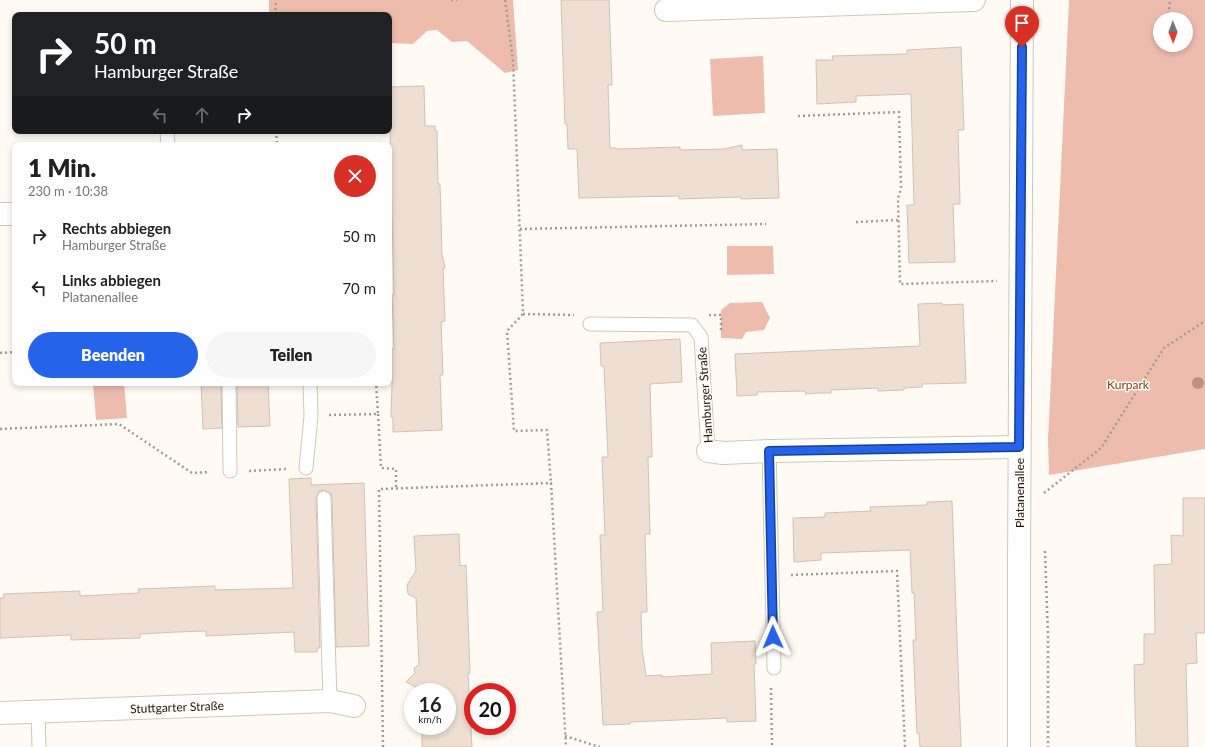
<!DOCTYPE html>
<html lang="de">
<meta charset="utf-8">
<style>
:root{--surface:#fff;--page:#f6f6f6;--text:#222;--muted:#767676;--accent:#2563eb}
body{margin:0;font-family:Lato,sans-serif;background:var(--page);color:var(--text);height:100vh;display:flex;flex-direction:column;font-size:15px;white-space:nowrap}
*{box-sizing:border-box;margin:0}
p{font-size:13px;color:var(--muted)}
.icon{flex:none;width:22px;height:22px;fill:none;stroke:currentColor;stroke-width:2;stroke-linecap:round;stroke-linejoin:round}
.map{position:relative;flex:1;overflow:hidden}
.details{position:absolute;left:12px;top:142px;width:380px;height:244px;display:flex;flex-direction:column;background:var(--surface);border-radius:8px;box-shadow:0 2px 6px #0003}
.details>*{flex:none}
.hud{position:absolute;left:12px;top:12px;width:380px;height:122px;border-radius:8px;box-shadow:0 2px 6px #0003;background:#202124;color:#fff;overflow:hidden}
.needle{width:26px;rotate:179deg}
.fabs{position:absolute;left:1153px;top:12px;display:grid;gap:8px}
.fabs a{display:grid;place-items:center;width:40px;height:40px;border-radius:50%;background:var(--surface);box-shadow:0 2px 6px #0003;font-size:20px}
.speed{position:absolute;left:404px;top:683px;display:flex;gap:8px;font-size:20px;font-weight:700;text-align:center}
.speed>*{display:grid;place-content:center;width:52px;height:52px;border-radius:50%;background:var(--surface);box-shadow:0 2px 6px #0003;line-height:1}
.speed small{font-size:10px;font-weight:400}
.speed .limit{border:6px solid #d22;background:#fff;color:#111}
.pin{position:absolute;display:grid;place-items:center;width:34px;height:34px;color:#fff;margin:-41px -17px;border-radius:50% 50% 50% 0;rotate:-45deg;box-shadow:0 0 4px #0007}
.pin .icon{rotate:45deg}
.me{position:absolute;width:44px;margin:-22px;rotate:359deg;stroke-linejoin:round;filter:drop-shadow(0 0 3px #0008)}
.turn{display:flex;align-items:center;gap:14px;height:84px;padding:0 16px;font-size:18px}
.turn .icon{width:52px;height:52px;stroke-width:2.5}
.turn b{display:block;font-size:28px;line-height:34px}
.lanes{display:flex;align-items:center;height:38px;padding:0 16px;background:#0003;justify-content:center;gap:20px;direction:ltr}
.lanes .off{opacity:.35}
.round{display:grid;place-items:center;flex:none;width:42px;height:42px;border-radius:21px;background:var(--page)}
.head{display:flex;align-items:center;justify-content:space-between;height:68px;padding:0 16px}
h1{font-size:24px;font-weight:800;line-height:30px}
.primary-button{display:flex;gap:8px;margin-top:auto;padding:8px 16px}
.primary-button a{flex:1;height:46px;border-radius:24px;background:var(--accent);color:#fff;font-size:16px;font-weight:800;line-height:46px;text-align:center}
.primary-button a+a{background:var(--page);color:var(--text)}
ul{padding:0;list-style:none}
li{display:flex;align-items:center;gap:12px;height:52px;padding:0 16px}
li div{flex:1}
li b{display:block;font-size:15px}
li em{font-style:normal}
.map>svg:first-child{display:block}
</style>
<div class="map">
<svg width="1205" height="747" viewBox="0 0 1205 747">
<rect width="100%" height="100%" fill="#fffbf4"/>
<g fill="#eebcad" fill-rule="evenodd">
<path d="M 269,0 L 513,0 L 518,70 L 505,73 L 467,41 L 452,42 L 437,30 L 427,31 L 413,44 L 389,43 L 389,15 L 269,15 Z"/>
<path d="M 1069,0 L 1205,0 L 1205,449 L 1049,475 L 1048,440 ZM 1160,19 L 1186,19 L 1186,45 L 1160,45 Z"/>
<path d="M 763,56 L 765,113 L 713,116 L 710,59 Z"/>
<path d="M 727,246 L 773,246 L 774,274 L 727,275 Z"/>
<path d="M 762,302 L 770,318 L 764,330 L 746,332 L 742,339 L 721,338 L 721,310 L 730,303 Z"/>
<path d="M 93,383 L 124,383 L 127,418 L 96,420 Z"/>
</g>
<g fill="#efdfd3" stroke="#d0c1b5">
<path d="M 561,0 L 609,0 L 612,85 L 608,85 L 610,148 L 616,148 L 616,149 L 680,147 L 680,150 L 724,149 L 742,145 L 742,150 L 777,149 L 779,198 L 741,199 L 741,197 L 679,199 L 679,196 L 579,198 L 577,149 L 568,149 L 567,124 L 565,124 Z"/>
<path d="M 961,47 L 964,130 L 958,130 L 960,204 L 953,204 L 955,262 L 909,263 L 907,205 L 914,205 L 911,94 L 856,96 L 856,102 L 817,104 L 816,60 L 833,60 L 832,56 L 907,54 L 907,50 Z"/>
<path d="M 424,86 L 425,126 L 435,126 L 435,131 L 437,131 L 438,184 L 440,184 L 442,254 L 445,268 L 443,268 L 445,321 L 441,322 L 443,375 L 440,375 L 442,430 L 393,432 L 393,417 L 391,417 L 392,384 L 392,349 L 394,349 L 392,295 L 394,295 L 389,87 Z"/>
<path d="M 942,303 L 942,305 L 963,304 L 966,383 L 922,384 L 922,387 L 904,388 L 904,390 L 878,391 L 878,388 L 831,390 L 831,393 L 818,393 L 806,394 L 805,391 L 757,392 L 757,395 L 737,396 L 735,354 L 920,346 L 918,304 Z"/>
<path d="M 680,339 L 682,382 L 650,384 L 652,457 L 648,457 L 650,534 L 645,534 L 647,612 L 641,612 L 642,649 L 646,676 L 662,675 L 662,677 L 712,674 L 711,643 L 755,641 L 756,664 L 754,664 L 756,721 L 727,722 L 727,718 L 630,722 L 630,724 L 603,725 L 597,612 L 603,612 L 600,535 L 605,535 L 602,457 L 608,457 L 604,366 L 601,366 L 600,343 Z"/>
<path d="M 201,383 L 221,383 L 222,428 L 203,429 Z"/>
<path d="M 237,383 L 268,383 L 270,426 L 238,427 Z"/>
<path d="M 311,478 L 311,485 L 364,483 L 369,646 L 336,647 L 332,498 L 331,493 L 324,490 L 319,491 L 316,498 L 320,648 L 317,648 L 317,652 L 295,652 L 294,632 L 206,636 L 206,631 L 177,632 L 140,634 L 140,638 L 71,640 L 71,635 L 0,638 L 0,598 L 4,598 L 3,594 L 80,591 L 80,596 L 139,593 L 138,589 L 215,586 L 215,590 L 293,588 L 289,479 Z"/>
<path d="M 1183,498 L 1205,498 L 1205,633 L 1196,633 L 1197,663 L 1186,664 L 1188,747 L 1136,747 L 1134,665 L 1144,664 L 1144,634 L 1155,634 L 1154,565 L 1172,564 L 1171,535 L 1183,536 Z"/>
<path d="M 952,501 L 961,747 L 920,747 L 919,733 L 917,733 L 913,640 L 916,640 L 914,592 L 912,593 L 910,550 L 821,553 L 821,560 L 794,562 L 793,518 L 825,517 L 825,513 L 871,511 L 870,507 L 927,505 L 927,502 Z"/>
<path d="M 459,534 L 460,566 L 466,565 L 470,673 L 468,673 L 472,747 L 422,747 L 422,726 L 447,726 L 447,692 L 425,692 L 406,682 L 415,673 L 414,668 L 419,665 L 416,598 L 408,594 L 407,585 L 416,571 L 414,536 Z"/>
</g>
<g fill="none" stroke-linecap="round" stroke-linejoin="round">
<g stroke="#d1c7b8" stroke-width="15">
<g id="lane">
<path d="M 167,131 L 168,145"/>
<path d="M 590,324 L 692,325 L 701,337 L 708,451"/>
<path d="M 229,383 L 230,471"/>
<path d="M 769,451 L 774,668"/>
<path d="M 306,468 L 311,416 L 310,383"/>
<path d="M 324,498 L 330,701"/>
<path d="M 38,712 L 39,747"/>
</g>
</g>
<g stroke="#d1c7b8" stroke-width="24">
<g id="street">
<path d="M 666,10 L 974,0"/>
<path d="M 0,214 L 15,214"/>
<path d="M 708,451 L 723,453 L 769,451 L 1019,447"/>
<path d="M 0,713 L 330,701 L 354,706"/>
<path d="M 1019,747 L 1019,572 L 1022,0"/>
</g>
</g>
<g stroke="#a09c96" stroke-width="2.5" stroke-dasharray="2 3" stroke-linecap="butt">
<path d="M 451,0 L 457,0"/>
<path d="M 505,0 L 513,60 L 523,314 L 507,331 L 514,431 L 547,430 L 551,483"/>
<path d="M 275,15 L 276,0"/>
<path d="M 1168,19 L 1170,0"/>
<path d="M 798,116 L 899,112 L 901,189 L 898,198 L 900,284 L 997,281"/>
<path d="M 276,131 L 277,145"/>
<path d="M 856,222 L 899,220"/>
<path d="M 520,229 L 766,224"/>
<path d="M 523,314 L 574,315"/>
<path d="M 709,315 L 721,315 L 721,332"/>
<path d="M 0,353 L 15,352"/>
<path d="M 378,414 L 381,468 L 396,469 L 396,488"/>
<path d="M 329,415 L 378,414 L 376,383"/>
<path d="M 0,429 L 119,424 L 192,473 L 210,472"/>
<path d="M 249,471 L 286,469"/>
<path d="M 1044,493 L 1101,448 L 1164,348 L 1205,321"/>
<path d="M 1045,551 L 1048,636 L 1048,747"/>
<path d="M 791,575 L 897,571 L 905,747"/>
<path d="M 771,688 L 772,747"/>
<path d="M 565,736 L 600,747"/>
<path d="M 383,747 L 379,489 L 551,483 L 566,747"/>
</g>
<use href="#lane" stroke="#fff" stroke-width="13"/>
<use href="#street" stroke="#fff" stroke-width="22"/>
</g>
<circle fill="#ba9283" cx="1198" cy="383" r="6"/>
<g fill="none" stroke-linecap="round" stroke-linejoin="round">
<g stroke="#184099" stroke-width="10">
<path id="route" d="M 773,637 L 769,451 L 1019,447 L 1022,47"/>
</g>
<use href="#route" stroke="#2563eb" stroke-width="7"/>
</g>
<g text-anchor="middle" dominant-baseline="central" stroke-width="3" stroke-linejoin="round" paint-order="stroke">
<g font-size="12" fill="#813c27" stroke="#fffbf4">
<text x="1128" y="384">Kurpark</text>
</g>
<g font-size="12" fill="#1a1611" stroke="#fffbf4">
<text transform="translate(705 395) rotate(-94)">Hamburger Straße</text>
<text transform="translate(1019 493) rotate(-90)">Platanenallee</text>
<text transform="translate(177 707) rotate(-2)">Stuttgarter Straße</text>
</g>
</g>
</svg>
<div class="fabs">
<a><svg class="needle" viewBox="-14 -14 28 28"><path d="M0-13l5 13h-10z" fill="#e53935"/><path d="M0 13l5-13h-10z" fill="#767676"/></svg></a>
</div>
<div class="speed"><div>16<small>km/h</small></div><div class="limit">20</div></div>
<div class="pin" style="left:1022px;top:47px;background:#d93025"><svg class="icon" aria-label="arrive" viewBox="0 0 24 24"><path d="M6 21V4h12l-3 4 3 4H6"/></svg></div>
<svg class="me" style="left:773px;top:637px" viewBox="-20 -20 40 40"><path d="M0-17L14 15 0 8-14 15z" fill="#2563eb" stroke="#fff" stroke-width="4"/></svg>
<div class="hud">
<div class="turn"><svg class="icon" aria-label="right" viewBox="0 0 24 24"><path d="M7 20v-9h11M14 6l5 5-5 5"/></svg><div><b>50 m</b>Hamburger Straße</div></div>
<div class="lanes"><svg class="icon off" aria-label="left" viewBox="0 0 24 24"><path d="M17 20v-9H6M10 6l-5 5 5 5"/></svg><svg class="icon off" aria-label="ahead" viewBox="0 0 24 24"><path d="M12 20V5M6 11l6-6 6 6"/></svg><svg class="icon" aria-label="right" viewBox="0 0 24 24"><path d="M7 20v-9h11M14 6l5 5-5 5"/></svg></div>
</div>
<section class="details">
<div class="head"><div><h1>1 Min.</h1><p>230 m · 10:38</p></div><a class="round" style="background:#d93025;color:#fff"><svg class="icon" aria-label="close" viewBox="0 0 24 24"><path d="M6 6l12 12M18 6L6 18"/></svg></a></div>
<ul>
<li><svg class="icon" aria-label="right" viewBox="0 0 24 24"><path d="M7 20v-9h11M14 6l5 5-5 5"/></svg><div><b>Rechts abbiegen</b><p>Hamburger Straße</p></div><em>50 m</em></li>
<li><svg class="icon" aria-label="left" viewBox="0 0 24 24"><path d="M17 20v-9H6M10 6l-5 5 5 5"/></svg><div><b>Links abbiegen</b><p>Platanenallee</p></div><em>70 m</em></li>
</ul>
<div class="primary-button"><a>Beenden</a><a>Teilen</a></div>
</section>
</div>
